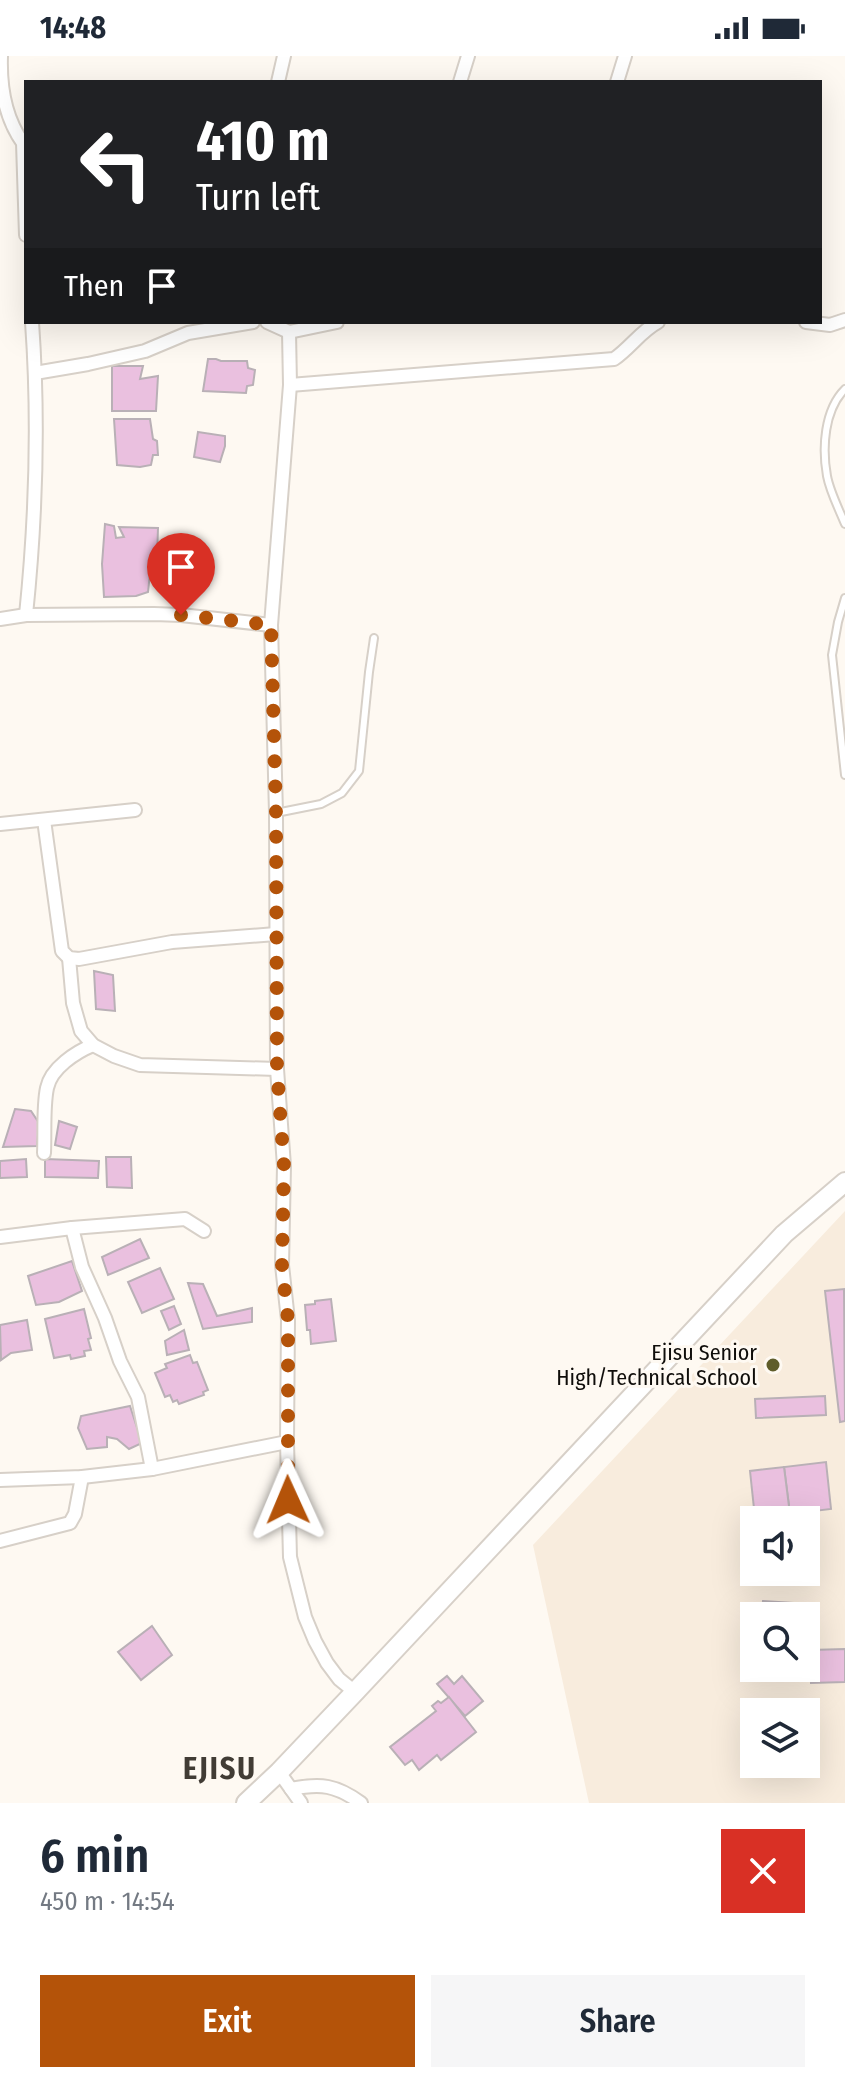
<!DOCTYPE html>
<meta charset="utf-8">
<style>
:root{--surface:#fff;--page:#f6f6f7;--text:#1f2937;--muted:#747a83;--accent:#b45309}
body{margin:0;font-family:"Fira Sans Condensed",sans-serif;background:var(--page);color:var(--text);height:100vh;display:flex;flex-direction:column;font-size:30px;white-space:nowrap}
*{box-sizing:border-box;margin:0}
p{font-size:26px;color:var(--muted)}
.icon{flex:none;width:44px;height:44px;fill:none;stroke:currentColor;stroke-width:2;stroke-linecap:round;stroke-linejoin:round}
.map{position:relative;height:1747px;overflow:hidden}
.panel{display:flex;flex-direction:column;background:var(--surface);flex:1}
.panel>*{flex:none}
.guide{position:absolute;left:24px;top:24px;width:798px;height:244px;border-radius:0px;box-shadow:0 8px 32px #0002;background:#202124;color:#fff;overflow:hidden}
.controls{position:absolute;left:740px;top:1450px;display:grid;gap:16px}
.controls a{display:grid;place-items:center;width:80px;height:80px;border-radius:0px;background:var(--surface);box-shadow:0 8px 32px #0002;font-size:40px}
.pin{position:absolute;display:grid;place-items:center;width:68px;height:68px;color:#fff;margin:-82px -34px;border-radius:50% 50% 50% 0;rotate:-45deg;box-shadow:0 0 8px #0007}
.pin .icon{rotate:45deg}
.me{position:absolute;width:88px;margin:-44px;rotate:359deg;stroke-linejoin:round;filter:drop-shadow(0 0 6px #0008)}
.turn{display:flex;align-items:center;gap:28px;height:168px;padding:0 40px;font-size:36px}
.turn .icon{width:104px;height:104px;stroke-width:2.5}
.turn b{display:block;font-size:56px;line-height:68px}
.then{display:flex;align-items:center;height:76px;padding:0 40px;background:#0003;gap:16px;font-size:30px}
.round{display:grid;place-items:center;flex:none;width:84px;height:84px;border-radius:0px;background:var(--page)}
.summary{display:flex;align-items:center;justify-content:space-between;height:136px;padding:0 40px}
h1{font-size:48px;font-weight:600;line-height:60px}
.button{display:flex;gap:16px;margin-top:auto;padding:16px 40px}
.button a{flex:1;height:92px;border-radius:0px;background:var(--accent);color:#fff;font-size:32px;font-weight:600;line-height:92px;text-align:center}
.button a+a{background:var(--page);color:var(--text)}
.status{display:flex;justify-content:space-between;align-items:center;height:56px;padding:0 40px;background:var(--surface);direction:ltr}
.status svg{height:22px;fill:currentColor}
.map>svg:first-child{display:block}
</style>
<div class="status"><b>14:48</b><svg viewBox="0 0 49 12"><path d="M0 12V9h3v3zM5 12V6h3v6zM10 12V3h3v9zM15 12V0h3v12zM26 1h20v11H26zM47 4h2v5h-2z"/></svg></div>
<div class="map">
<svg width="845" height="1747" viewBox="0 0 845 1747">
<rect width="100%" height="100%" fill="#fef9f2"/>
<path fill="#f8ecdd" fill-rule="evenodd" d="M 845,1155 L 845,1747 L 589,1747 L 533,1489 ZM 754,1464 L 806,1464 L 806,1516 L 754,1516 ZM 754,1560 L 806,1560 L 806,1612 L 754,1612 ZM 754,1656 L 806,1656 L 806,1708 L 754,1708 Z"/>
<g fill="#eac0df" stroke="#b9b0b6" stroke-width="2">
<path d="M 208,303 L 216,303 L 221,305 L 247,305 L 248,312 L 255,314 L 253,329 L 247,330 L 246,337 L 203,335 Z"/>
<path d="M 112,310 L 143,310 L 140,323 L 158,320 L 156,355 L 112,355 Z"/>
<path d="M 114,363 L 150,363 L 153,383 L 157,385 L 158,399 L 153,399 L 151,409 L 140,411 L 117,409 Z"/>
<path d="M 198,376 L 225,380 L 225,390 L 220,406 L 194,401 Z"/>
<path d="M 105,468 L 114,470 L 116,482 L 124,481 L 119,471 L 158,472 L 157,501 L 151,508 L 148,536 L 136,540 L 104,541 L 102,508 Z"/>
<path d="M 94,915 L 113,919 L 115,955 L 96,953 Z"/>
<path d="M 15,1053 L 31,1055 L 39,1067 L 37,1090 L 3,1091 Z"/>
<path d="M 59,1065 L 77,1071 L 70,1093 L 55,1089 Z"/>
<path d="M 106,1101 L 131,1101 L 132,1132 L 107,1131 Z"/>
<path d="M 26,1103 L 27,1121 L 0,1122 L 0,1105 Z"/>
<path d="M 45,1103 L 99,1105 L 98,1122 L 45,1121 Z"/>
<path d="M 140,1183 L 149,1202 L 108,1219 L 102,1201 Z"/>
<path d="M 72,1205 L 82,1235 L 59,1246 L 36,1249 L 28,1220 Z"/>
<path d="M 160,1212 L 174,1243 L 142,1257 L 128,1226 Z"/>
<path d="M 188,1227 L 203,1228 L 217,1260 L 252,1252 L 252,1266 L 203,1273 Z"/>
<path d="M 844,1233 L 845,1365 L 840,1366 L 825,1235 Z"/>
<path d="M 331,1243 L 336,1285 L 311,1288 L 310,1274 L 307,1274 L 305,1249 L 315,1248 L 315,1245 Z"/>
<path d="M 174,1250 L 181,1268 L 169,1274 L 161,1255 Z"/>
<path d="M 84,1253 L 91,1282 L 88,1283 L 91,1294 L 84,1295 L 85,1300 L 71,1303 L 70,1299 L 54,1302 L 45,1263 Z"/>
<path d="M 27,1264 L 32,1294 L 11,1297 L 1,1304 L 0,1269 Z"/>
<path d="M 184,1274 L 189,1294 L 167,1299 L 165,1285 Z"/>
<path d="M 190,1299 L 193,1307 L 197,1306 L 208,1334 L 203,1336 L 204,1339 L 179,1348 L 177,1344 L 173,1346 L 170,1339 L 165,1341 L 155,1317 L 167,1312 L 165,1308 Z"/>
<path d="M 825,1340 L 826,1359 L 756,1362 L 755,1343 Z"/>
<path d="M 130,1350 L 142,1387 L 129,1393 L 117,1383 L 107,1381 L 107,1391 L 87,1393 L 78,1372 L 81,1360 Z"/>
<path d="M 826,1406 L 831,1453 L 790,1458 L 784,1411 Z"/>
<path d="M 784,1411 L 790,1458 L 755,1462 L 750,1415 Z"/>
<path d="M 763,1545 L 793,1547 L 793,1560 L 762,1560 Z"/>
<path d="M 152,1570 L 172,1599 L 141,1624 L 118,1596 Z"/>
<path d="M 845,1593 L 845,1626 L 811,1627 L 811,1594 Z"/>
<path d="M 447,1620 L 454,1628 L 462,1620 L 483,1645 L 465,1660 L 437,1628 Z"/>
<path d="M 449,1641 L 476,1676 L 441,1704 L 437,1699 L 419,1714 L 412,1704 L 405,1709 L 390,1691 L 436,1655 L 432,1650 L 438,1645 L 441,1647 Z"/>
</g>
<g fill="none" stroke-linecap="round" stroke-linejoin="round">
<g stroke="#d7d0c8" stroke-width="10">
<g id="service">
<path d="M 845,333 C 824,354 822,392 827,420 C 830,436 839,453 845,468"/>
<path d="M 845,542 L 838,566 L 832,599 L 845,719"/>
<path d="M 276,757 L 321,748 L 342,737 L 359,715 L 369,616 L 374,582"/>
</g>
</g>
<g stroke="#d7d0c8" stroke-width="16">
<g id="minor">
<path d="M 1,0 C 0,30 5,62 23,87 L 26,179"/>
<path d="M 278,26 L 284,0"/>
<path d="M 460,26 L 468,0"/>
<path d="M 617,26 L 625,0"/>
<path d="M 267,266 L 289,276 L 337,266"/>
<path d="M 806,266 L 830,269 L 845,264"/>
<path d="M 289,276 L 290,329 L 271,569 L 276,757 L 277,1013 L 284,1110 L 282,1209 L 288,1264 L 287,1386 L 290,1501 L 305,1561 L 315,1585 L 327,1607 L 339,1623 L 355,1636"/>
<path d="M 35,317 L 88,308 L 145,295 L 188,277 L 253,266"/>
<path d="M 290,329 L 614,303 C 630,292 641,275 658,266"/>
<path d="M 26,559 C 36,462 39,364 32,266"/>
<path d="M 0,563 L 26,559 L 154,558 L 181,559 L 271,569"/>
<path d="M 44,764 L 62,895 L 69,902 L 79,903 L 172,886 L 276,878"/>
<path d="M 0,768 L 135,754"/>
<path d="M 69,902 L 73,947 L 81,975 L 93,989 L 114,1000 L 140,1009 L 277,1013"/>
<path d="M 44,1097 C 45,1077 43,1051 47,1032 C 51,1012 76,996 93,989"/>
<path d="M 72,1172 L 82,1211 L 105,1262 L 120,1305 L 138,1341 L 152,1413"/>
<path d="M 0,1181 L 72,1172 L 185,1163 L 204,1175"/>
<path d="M 0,1424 L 82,1421 L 152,1413 L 287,1386"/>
<path d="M 0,1485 L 70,1467 L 75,1458 L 82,1421"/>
<path d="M 279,1716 L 301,1747"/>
<path d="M 291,1733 C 321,1727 336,1729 361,1747"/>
</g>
</g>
<g stroke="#d7d0c8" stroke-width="22">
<path id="secondary" d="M 246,1747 L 279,1716 L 355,1636 L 784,1178 L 845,1126"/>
</g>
<use href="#service" stroke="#fff" stroke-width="6"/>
<use href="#minor" stroke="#fff" stroke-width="12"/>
<use href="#secondary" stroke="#fff" stroke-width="18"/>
</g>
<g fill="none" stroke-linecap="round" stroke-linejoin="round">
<path stroke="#b45309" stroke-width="14" stroke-dasharray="0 25.2" d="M 181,559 L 271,569 L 276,757 L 277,1013 L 284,1110 L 282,1209 L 288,1264 L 288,1444"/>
</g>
<circle fill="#5f5d2a" stroke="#fef9f2" stroke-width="3" cx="773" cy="1309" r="8"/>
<g text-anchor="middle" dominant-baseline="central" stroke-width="6" stroke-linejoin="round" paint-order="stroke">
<g font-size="22" fill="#0f0d0a" stroke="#fef9f2" text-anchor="end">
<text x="757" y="1296">Ejisu Senior<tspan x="757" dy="25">High/Technical School</tspan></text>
</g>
<g font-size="30" font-weight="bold" letter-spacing="2" fill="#413c35" stroke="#fef9f2">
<text x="220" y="1713">EJISU</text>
</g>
</g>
</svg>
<div class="controls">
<a><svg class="icon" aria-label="sound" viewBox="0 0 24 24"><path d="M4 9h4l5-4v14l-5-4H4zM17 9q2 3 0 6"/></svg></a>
<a><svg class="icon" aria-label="search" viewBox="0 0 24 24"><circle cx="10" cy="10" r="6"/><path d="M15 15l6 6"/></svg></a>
<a><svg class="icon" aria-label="layers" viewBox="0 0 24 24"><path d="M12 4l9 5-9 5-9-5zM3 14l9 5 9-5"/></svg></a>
</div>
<div class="pin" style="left:181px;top:559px;background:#d93025"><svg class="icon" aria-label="arrive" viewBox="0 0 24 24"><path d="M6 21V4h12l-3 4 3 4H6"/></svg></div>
<svg class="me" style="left:288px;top:1444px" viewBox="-20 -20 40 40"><path d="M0-17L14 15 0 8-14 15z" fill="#b45309" stroke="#fff" stroke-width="4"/></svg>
<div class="guide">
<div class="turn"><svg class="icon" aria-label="left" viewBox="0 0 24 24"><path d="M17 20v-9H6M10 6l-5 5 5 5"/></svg><div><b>410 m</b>Turn left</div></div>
<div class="then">Then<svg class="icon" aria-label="arrive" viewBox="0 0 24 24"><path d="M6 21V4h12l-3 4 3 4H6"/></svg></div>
</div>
</div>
<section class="panel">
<div class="summary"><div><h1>6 min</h1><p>450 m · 14:54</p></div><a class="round" style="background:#d93025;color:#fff"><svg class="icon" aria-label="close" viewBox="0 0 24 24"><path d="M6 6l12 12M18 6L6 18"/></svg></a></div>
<div class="button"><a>Exit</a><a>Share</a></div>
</section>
